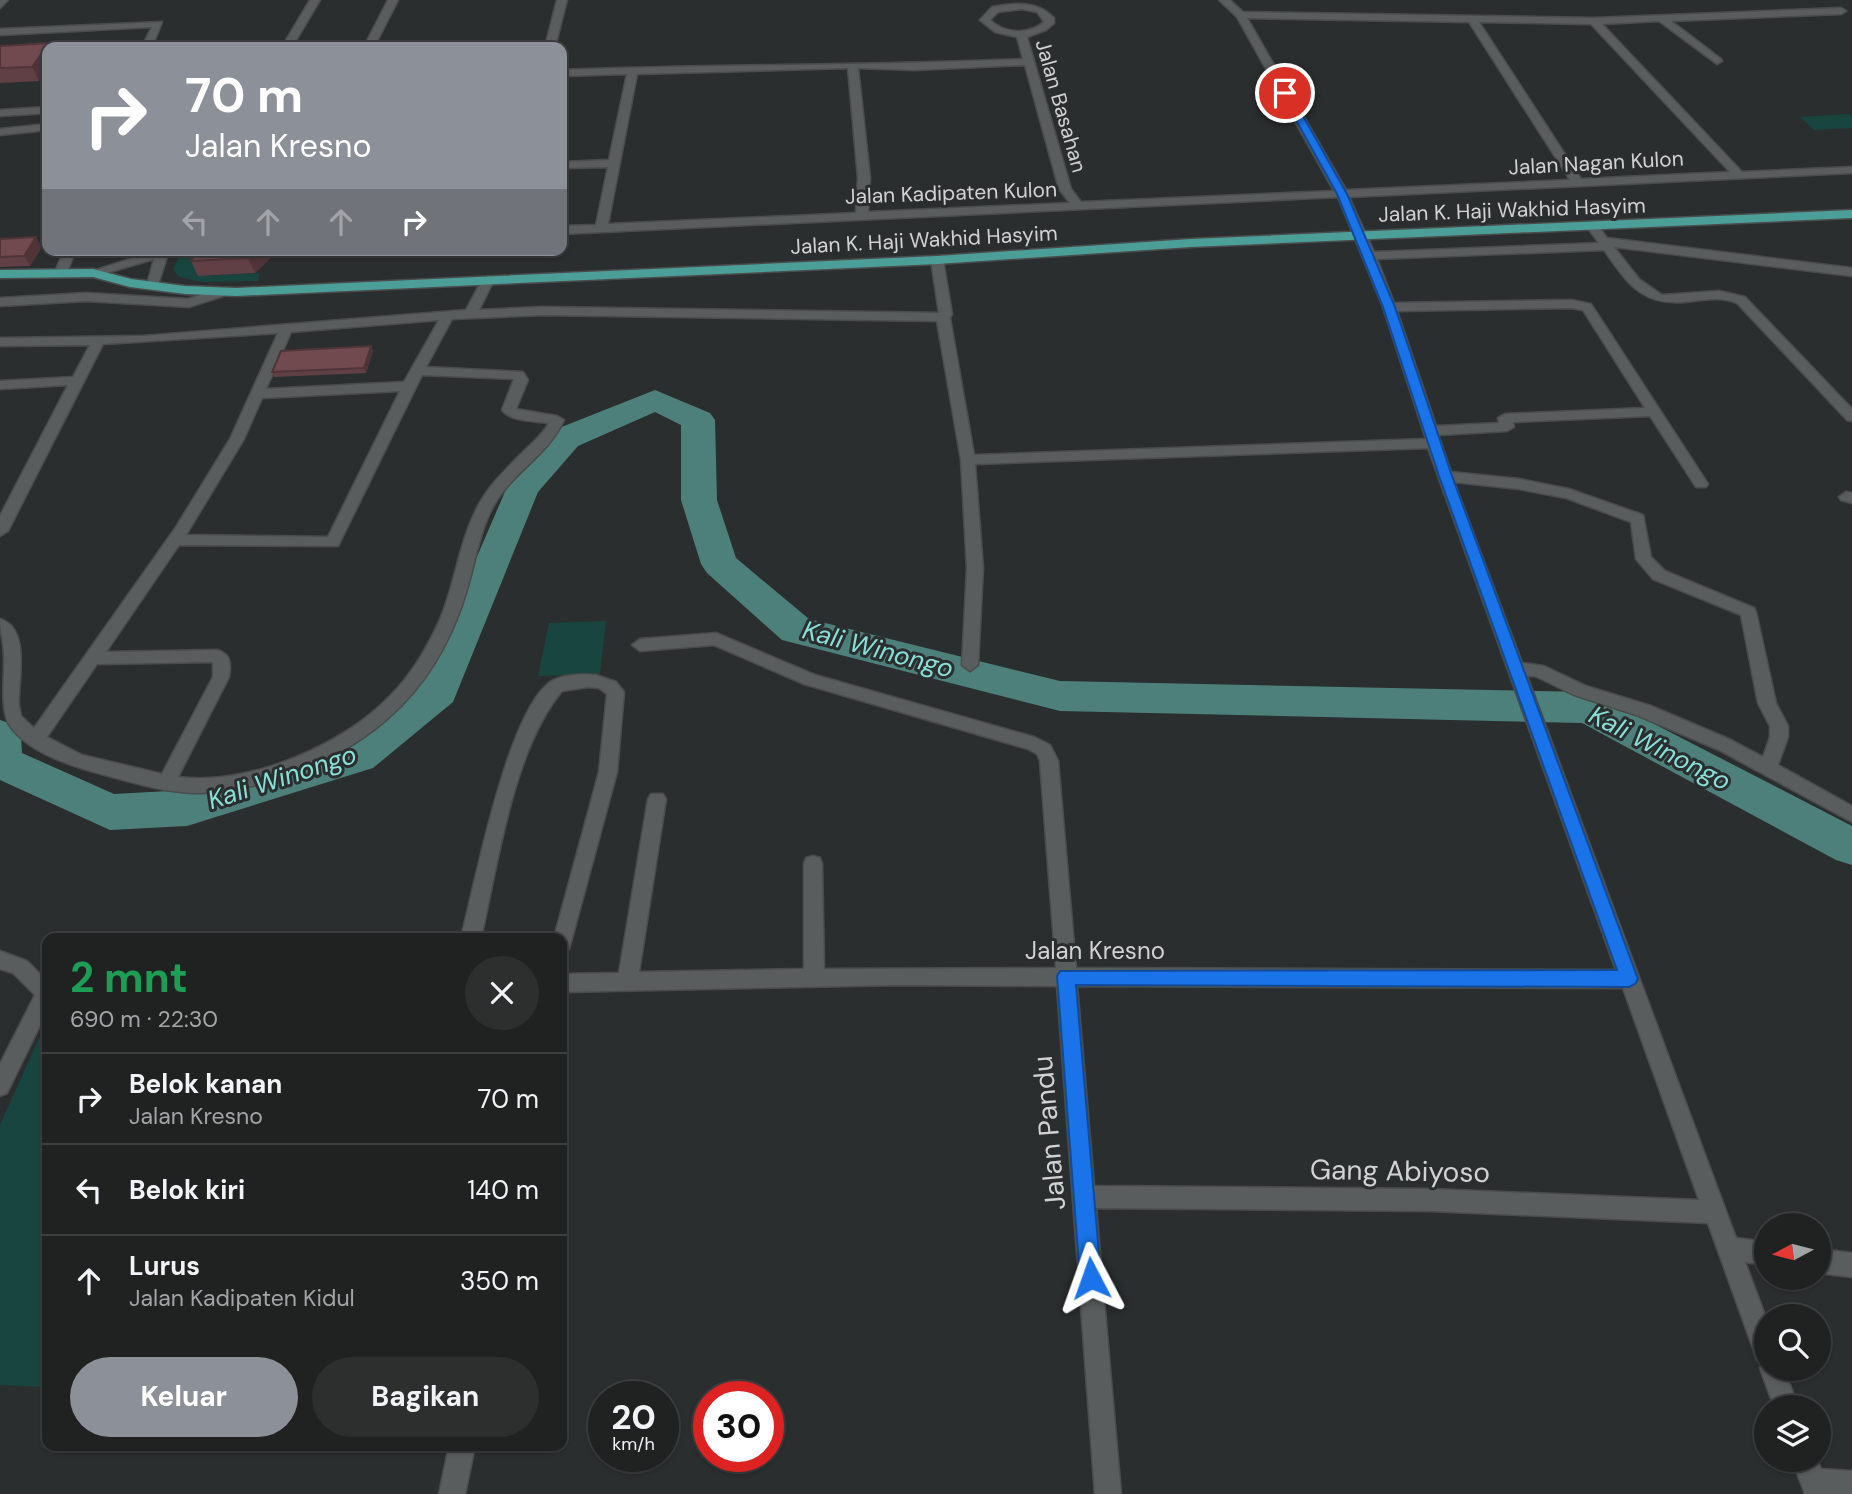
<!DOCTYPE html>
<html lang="id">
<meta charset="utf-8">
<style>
:root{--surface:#202222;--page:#2d2f2f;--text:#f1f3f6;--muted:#a2a4a5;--line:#3d3f40;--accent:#8c9099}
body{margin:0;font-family:"DM Sans",sans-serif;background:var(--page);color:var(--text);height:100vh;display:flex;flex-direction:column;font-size:26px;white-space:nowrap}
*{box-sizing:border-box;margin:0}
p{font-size:23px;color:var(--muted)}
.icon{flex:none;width:38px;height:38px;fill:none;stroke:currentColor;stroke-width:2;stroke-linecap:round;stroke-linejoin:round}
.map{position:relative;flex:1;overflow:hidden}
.details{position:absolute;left:42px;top:933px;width:525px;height:518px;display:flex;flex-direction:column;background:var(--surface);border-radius:14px;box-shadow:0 2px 5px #0004,0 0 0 2px var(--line)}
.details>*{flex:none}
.guide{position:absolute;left:42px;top:42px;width:525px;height:214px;border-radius:14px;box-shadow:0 2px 5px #0004,0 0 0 2px var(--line);background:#8c9099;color:#fff;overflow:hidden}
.needle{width:46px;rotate:263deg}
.controls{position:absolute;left:1754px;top:1213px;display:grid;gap:14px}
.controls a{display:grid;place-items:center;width:77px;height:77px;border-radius:50%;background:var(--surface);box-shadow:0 2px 5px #0004,0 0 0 2px var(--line);font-size:35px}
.speed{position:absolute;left:588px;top:1381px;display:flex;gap:14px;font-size:35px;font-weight:700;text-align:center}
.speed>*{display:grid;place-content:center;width:91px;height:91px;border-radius:50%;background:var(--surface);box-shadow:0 2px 5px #0004,0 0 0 2px var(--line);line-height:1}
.speed small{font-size:18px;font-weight:400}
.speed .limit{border:10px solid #d22;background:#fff;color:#111}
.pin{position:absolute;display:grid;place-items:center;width:60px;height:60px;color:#fff;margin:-30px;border:4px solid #fff;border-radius:50%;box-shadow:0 2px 7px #0007}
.me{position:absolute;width:77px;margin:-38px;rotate:356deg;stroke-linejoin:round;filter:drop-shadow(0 0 5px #0008)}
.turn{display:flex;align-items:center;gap:24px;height:147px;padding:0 28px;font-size:32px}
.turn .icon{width:91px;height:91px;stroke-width:2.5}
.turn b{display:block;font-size:49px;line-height:60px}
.lanes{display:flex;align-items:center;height:66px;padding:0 28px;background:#0003;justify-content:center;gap:35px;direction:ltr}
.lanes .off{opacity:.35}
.round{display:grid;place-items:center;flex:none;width:74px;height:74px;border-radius:37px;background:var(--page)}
.summary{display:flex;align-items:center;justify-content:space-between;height:119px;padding:0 28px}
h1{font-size:42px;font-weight:700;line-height:52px;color:#1e9e55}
.primary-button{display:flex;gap:14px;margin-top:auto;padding:14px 28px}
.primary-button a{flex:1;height:80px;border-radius:42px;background:var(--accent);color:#fff;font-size:28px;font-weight:700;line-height:80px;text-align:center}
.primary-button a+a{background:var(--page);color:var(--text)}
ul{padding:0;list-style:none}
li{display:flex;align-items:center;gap:21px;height:91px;padding:0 28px;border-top:2px solid var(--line)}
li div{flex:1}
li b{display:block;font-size:26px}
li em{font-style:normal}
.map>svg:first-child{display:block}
</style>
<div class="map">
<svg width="1852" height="1494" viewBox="0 0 1852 1494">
<rect width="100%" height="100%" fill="#2b2e2e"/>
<g fill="#194541">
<path d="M 1849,114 L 1852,117 L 1852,128 L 1814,130 L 1800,117 Z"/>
<path d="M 183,250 L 217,250 L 199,276 L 259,273 L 258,281 L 202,282 L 179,277 L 173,269 Z"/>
<path d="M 606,621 L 600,674 L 538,676 L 549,623 Z"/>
<path d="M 40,1036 L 47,1036 L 47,1387 L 0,1385 L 0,1125 Z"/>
</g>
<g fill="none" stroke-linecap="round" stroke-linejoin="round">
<path fill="#4e807b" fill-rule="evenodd" d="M 655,390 L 710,413 L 715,420 L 717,500 L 736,558 L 809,619 L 1060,681 L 1588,692 L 1602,697 L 1852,826 L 1852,865 L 1836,860 L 1582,723 L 1060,711 L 782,640 L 707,573 L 701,564 L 681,500 L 681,425 L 655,412 L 578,446 L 538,492 L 453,702 L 373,768 L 187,826 L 110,830 L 0,780 L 0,720 L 15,725 L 21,736 L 22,753 L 114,794 L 187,790 L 344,744 L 423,682 L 510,480 L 554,430 Z"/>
<g stroke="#494c4b" stroke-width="3">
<g id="minor">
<path d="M 0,0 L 8,0 L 0,8 Z"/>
<path d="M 310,0 L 320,0 L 292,47 L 282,47 Z"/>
<path d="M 388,0 L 398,0 L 374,47 L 364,47 Z"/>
<path d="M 557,0 L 567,0 L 555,47 L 545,47 Z"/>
<path d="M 1219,0 L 1230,0 L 1243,12 L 1594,18 L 1841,8 L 1846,11 L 1841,14 L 1671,21 L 1721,59 L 1722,61 L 1717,64 L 1659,21 L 1602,24 L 1742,172 L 1852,167 L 1852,173 L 1349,197 L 1374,252 L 1599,243 L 1587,227 L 1593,223 L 1597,224 L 1607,238 L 1852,268 L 1852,276 L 1614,247 L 1639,279 L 1662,295 L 1719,291 L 1745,297 L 1852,409 L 1852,421 L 1847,420 L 1737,303 C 1722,297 1708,299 1693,301 C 1644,308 1630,287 1604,250 L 1377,259 L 1394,303 L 1571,300 L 1591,304 L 1708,484 L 1706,487 L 1696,487 L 1650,416 L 1513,422 L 1514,427 L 1507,431 L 1438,435 L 1451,472 L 1519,479 L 1569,489 L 1643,515 L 1651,557 L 1665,571 L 1754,608 L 1756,612 L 1776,703 L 1788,726 L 1788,737 L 1778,765 L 1852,806 L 1852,822 L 1719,750 L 1639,716 L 1574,695 L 1535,676 L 1527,676 L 1736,1238 L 1766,1242 L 1766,1265 L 1745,1262 L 1766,1318 L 1766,1368 L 1784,1368 L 1798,1407 L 1774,1407 L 1760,1368 L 1763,1362 L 1757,1360 L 1754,1351 L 1708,1223 L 1430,1211 L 1096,1208 L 1121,1494 L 1095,1494 L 1057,986 L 899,985 L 562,992 L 562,974 L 619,973 L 648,799 L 651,794 L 663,794 L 666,799 L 639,972 L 804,969 L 804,864 L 806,858 L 813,856 L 820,858 L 822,864 L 824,969 L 1056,968 L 1040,761 L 1037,754 L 1028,749 L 804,684 L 714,645 L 640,651 L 632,645 L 640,639 L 716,633 L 815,675 L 1034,737 L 1050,745 L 1058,761 L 1076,968 L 1616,970 L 1428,448 L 975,464 L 983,568 L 978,665 L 970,671 L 962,665 L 967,568 L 961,460 L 937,321 L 542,315 L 452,319 L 426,367 L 523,372 L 528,380 L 516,409 L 557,416 L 564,420 C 549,454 512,473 494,505 C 480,530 476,559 468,586 C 456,629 434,673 402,705 C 353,756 272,790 202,793 C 167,794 128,781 94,772 C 65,764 24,750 8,723 C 0,702 5,678 4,656 C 4,643 0,632 0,619 C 32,629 17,683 19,706 L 21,716 L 34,728 L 176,527 L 230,439 L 278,333 L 103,344 L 8,531 L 0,536 L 0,516 L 68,385 L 0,389 L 0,381 L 73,377 L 90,345 L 0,346 L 0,338 L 143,336 L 466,310 L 482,280 L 488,276 L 494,280 L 479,310 L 542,307 L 939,313 L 931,260 L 937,256 L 943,260 L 952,314 L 950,318 L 974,455 L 1426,439 L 1383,307 L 1338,197 L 562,234 L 562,226 L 596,225 L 608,167 L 562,168 L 562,162 L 609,160 L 627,74 L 562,76 L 562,70 C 716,64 869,66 1023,59 L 1017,37 L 995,32 L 980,20 L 992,7 C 1014,3 1037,0 1054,18 L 1054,23 L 1046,30 L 1027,37 L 1071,189 L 1081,202 L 1334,191 L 1237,17 ZM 1022,9 L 1037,12 L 1044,22 C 1029,35 1005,34 990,20 L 998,12 ZM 1247,18 L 1469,22 L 1570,180 L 1346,190 ZM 1479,22 L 1591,24 L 1730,172 L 1581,179 ZM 1025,65 L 1059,189 L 1070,203 L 868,212 L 870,178 L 858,68 L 914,70 ZM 848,68 L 858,178 L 856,213 L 608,224 L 637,74 ZM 1571,308 L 1583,310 L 1645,408 L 1505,414 L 1498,418 L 1499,423 L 1436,426 L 1397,311 ZM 439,320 L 404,382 L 266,389 L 291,332 ZM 422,375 L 514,379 L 502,410 C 511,422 534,421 549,423 C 543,434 533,442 524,451 C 507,468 488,486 477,508 C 458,545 455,587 438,624 C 426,650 411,675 391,695 C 343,746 248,786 178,777 L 229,677 C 231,664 231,654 217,650 L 106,652 L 179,545 L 338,546 ZM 400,391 L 328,537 L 186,535 L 244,439 L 262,398 ZM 1454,482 L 1519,489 L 1566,498 L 1631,522 L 1636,559 L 1653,579 L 1741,615 L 1758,703 L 1770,726 L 1770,737 L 1763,757 L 1731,740 L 1651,706 L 1586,686 L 1544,666 L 1522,663 ZM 213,662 L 213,677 L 162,774 L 82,755 L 47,737 L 97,664 ZM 1077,986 L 1623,988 L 1699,1200 L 1430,1189 L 1094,1186 Z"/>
<path d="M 162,22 L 152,47 L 142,47 L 152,27 L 0,35 L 0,29 Z"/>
<path d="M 47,107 L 47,113 L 0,116 L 0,110 Z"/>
<path d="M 47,124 L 47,130 L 0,135 L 0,129 Z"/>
<path d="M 64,250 L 76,250 L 67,272 L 61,276 L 55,272 Z"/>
<path d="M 157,250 L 169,250 L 157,288 L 147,285 L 154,259 L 93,277 L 87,273 Z"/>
<path d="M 222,288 L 226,289 L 226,295 L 189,307 L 86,301 L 0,306 L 0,298 L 86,293 L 188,299 Z"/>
<path d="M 1846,492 L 1852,493 L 1852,503 L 1841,500 L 1839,497 Z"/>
<path d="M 596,675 L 616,682 L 624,692 L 617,772 L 569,949 L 562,951 L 562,938 L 554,938 L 599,772 L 607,694 L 599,688 L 588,687 L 562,691 C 513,750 498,863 481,938 L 461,938 C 475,883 507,715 549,683 C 560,674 583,674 596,675 Z"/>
<path d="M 0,951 L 27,961 L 47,981 L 47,1011 L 7,1093 L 0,1096 L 0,1064 L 35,995 L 13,973 L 0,969 Z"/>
<path d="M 1818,1249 L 1852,1253 L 1852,1277 L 1818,1273 Z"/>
<path d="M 449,1446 L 475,1446 L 465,1494 L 439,1494 Z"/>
<path d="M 1792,1460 L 1817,1460 L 1821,1469 L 1852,1471 L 1852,1494 L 1805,1494 Z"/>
</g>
</g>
<g stroke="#494c4b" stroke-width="3">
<path id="major" d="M 1852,210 L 1852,218 L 1191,247 L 937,264 L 236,296 L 185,294 L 130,287 L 93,277 L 0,278 L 0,270 L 93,269 L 131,279 L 185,286 L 236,288 L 937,256 L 1191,239 Z"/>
</g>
<use href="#minor" fill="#5a5d5d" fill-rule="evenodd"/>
<use href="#major" fill="#4c9e98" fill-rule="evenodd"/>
</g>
<g fill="#614045">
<path d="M 49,43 L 51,47 L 47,47 L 39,81 L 0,83 L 0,46 Z"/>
<path d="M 0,239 L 42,247 L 30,266 L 0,267 Z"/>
<path d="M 279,250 L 255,273 L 198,276 L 191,261 Z"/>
<path d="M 371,346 L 373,351 L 366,373 L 274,377 L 272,372 Z"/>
</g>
<g fill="#4f3438">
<path d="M 49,43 L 51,47 L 47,47 L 47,69 L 39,81 L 32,67 Z"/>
<path d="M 36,237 L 42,247 L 30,266 L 24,256 Z"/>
<path d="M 257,250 L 279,250 L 255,273 L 248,258 Z"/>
<path d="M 371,346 L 373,351 L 366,373 L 364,368 Z"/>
</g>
<g fill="#714a50" stroke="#4f3438" stroke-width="2">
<path d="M 49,43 L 32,67 L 0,68 L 0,46 Z"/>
<path d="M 36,237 L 24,256 L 0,257 L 0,239 Z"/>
<path d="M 199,250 L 257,250 L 248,258 L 191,261 Z"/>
<path d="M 371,346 L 364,368 L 272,372 L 281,351 Z"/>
</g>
<path fill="#1a73e8" stroke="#114b97" stroke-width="2" d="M 1285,90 L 1290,93 L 1347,194 L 1395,307 L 1452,476 L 1638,979 L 1635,984 L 1629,987 L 1076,985 L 1101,1278 L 1098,1286 L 1091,1289 L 1083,1286 L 1080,1278 L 1057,976 L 1060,971 L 1617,970 L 1439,476 L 1383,307 L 1337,194 L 1281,93 Z"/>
<g text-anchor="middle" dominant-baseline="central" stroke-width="6" stroke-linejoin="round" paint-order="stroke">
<g font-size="21" fill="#d1d3d3" stroke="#2b2e2e">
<text transform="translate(1061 106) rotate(74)">Jalan Basahan</text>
<text transform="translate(1596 163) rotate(-3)">Jalan Nagan Kulon</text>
<text transform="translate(951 193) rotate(-2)">Jalan Kadipaten Kulon</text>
<text transform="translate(1512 210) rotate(-2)">Jalan K. Haji Wakhid Hasyim</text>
<text transform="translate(924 240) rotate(-3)">Jalan K. Haji Wakhid Hasyim</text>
</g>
<g font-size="24" fill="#d1d3d3" stroke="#2b2e2e">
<text x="1095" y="950">Jalan Kresno</text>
</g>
<g font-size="26" font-style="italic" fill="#89dfd7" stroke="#2b2e2e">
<text transform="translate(878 649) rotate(15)">Kali Winongo</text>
<text transform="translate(1660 748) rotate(27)">Kali Winongo</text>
<text transform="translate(282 777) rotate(-18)">Kali Winongo</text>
</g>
<g font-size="28" fill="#d1d3d3" stroke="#2b2e2e">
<text transform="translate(1049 1133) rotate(-95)">Jalan Pandu</text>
<text transform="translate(1400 1171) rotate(1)">Gang Abiyoso</text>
</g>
</g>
</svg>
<div class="controls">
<a><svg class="needle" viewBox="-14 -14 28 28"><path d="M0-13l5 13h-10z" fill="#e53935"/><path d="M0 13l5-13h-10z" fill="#a2a4a5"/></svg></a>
<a><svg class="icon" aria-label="search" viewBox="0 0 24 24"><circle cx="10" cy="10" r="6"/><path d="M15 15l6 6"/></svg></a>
<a><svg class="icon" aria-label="layers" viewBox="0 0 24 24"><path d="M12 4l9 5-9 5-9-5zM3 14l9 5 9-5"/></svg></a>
</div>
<div class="speed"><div>20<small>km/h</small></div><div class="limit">30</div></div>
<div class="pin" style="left:1285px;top:93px;background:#d93025"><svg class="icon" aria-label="arrive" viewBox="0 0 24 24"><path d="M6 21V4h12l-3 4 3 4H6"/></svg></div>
<svg class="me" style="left:1091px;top:1278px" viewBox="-20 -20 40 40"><path d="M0-17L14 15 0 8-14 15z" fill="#1a73e8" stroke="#fff" stroke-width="4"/></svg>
<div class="guide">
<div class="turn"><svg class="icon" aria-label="right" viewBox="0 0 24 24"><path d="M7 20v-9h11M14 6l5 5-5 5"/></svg><div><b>70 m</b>Jalan Kresno</div></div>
<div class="lanes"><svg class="icon off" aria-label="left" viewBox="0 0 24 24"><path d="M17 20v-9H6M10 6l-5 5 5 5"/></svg><svg class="icon off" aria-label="ahead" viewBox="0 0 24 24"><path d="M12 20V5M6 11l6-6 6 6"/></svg><svg class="icon off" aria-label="ahead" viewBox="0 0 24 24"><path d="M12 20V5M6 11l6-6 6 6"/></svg><svg class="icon" aria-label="right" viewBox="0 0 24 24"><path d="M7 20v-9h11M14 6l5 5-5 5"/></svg></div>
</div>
<section class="details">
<div class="summary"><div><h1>2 mnt</h1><p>690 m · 22:30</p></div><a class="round"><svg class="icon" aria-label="close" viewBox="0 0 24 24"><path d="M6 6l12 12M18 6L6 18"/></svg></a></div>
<ul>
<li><svg class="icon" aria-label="right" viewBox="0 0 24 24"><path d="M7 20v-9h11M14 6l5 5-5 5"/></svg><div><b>Belok kanan</b><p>Jalan Kresno</p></div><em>70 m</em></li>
<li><svg class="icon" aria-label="left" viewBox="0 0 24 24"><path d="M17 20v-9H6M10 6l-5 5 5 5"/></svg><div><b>Belok kiri</b></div><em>140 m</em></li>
<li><svg class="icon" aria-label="ahead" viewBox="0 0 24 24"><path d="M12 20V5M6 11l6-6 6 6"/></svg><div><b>Lurus</b><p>Jalan Kadipaten Kidul</p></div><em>350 m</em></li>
</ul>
<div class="primary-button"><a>Keluar</a><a>Bagikan</a></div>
</section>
</div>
